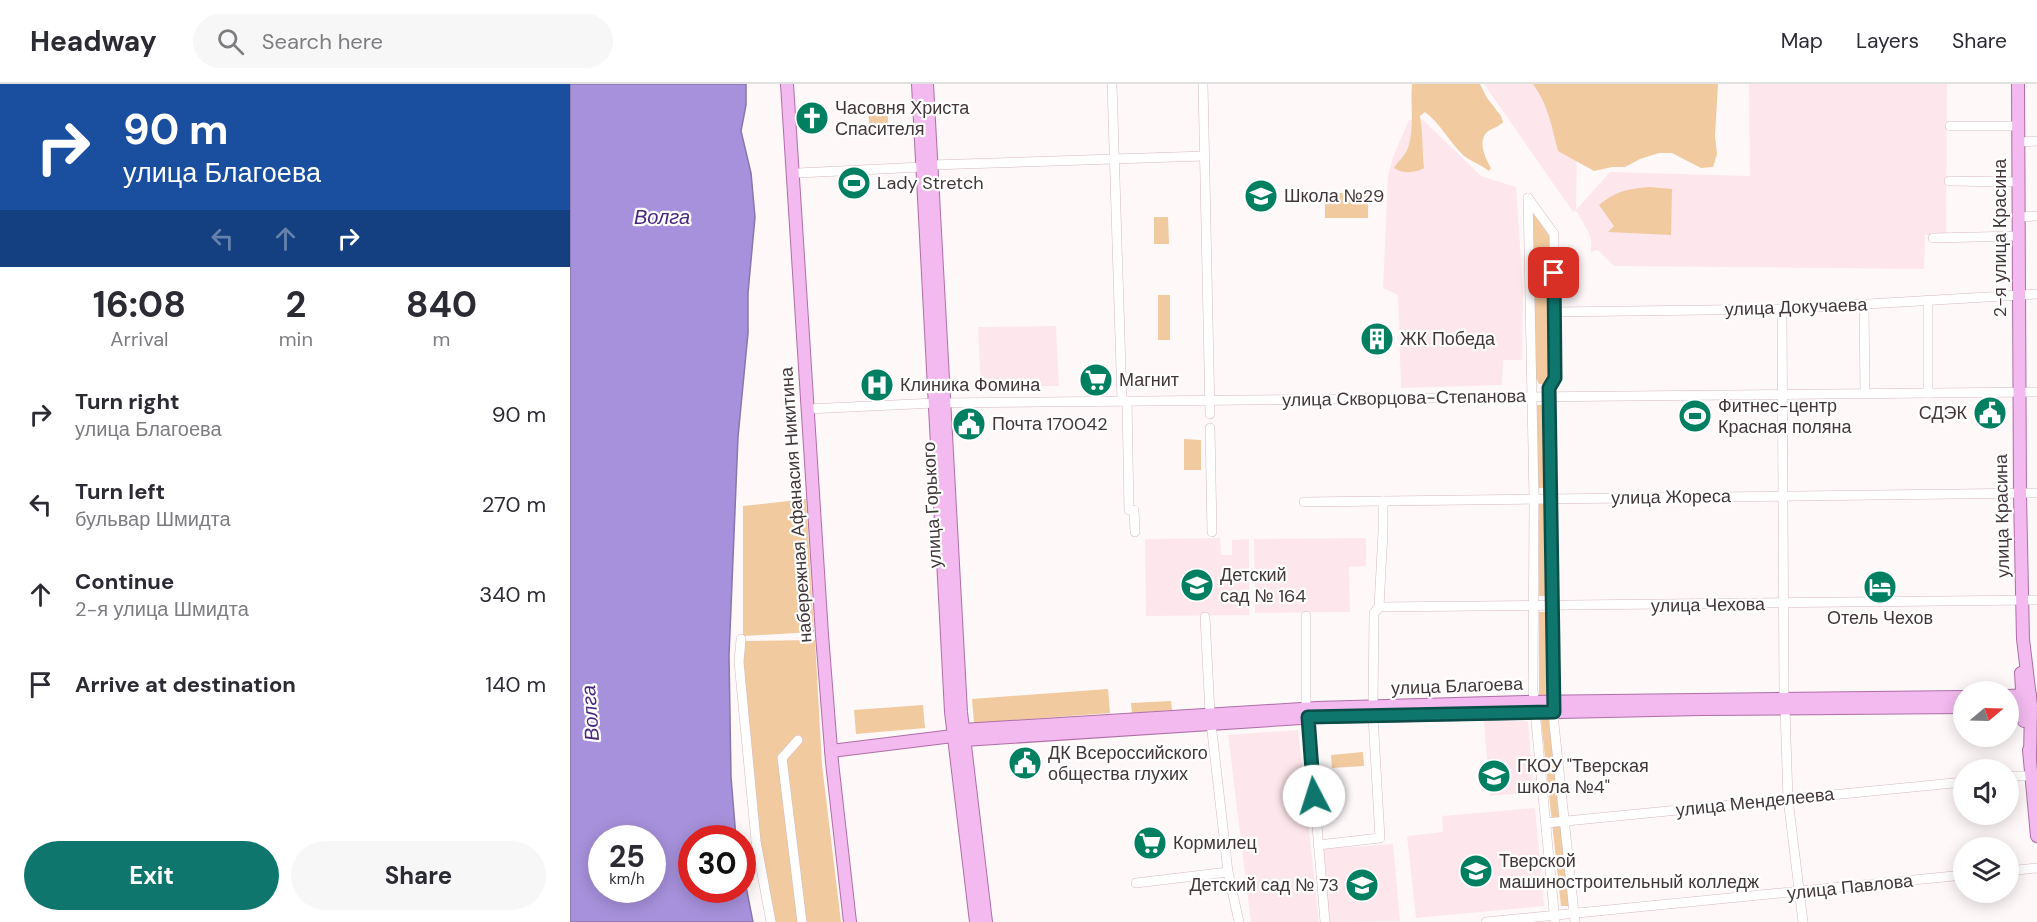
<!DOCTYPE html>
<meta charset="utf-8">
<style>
:root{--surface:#fff;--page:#f7f7f7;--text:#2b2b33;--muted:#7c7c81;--line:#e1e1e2;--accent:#0f766e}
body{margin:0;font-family:"DM Sans",sans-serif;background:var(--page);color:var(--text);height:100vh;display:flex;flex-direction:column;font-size:22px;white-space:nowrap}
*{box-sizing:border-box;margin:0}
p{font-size:20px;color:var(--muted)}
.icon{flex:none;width:33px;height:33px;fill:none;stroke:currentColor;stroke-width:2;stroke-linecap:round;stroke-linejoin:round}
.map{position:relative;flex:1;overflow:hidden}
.side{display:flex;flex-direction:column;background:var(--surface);width:570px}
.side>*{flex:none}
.top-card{background:#1a4fa0;color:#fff;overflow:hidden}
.needle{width:39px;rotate:71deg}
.tools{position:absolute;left:1383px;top:597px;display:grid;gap:12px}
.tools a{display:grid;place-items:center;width:66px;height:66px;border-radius:50%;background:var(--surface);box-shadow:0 3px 15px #0003;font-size:30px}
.speed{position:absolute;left:18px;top:741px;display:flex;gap:12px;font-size:30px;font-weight:700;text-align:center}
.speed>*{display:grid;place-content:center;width:78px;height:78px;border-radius:50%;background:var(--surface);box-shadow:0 3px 15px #0003;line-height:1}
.speed small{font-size:15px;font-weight:400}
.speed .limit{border:9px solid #d22;background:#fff;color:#111}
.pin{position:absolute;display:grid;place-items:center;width:51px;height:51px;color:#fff;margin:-26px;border-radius:12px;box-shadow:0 3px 9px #0006}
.me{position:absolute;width:66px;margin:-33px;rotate:355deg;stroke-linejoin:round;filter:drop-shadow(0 0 4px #0008)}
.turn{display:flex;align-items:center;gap:21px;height:126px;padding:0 24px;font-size:27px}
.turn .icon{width:78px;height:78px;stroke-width:2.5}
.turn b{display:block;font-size:42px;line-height:51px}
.lanes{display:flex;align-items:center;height:57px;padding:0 24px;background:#0003;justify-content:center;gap:30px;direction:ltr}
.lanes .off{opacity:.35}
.eta{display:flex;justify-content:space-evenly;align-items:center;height:102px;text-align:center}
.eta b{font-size:36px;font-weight:700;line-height:42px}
.cta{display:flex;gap:12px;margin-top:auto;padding:12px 24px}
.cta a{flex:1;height:69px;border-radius:36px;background:var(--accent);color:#fff;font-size:24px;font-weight:700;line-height:69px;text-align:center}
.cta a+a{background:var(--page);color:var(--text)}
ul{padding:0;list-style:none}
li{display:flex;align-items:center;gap:18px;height:90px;padding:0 24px}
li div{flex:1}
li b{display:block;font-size:22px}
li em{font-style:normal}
header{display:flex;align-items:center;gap:36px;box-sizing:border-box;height:84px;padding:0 30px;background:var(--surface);border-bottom:2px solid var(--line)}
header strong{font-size:28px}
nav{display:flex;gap:33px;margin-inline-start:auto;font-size:21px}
.search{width:420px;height:54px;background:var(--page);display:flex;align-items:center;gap:15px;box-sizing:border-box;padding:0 21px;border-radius:33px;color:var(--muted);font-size:22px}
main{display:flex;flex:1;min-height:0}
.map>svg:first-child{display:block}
</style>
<header>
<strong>Headway</strong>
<div class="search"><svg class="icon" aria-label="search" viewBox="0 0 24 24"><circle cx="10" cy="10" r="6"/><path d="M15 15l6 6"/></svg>Search here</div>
<nav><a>Map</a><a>Layers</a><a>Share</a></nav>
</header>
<main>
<section class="side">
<div class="top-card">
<div class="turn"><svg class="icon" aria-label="right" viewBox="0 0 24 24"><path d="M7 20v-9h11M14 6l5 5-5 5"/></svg><div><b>90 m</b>улица Благоева</div></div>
<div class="lanes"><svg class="icon off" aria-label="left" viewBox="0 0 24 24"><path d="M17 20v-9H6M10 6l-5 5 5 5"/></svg><svg class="icon off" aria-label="ahead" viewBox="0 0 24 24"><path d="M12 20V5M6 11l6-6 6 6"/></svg><svg class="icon" aria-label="right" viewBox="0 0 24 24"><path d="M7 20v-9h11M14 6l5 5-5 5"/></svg></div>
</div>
<div class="eta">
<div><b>16:08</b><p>Arrival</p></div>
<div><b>2</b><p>min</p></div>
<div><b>840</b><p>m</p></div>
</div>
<ul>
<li><svg class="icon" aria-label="right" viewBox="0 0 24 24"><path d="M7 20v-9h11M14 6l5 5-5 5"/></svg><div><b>Turn right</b><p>улица Благоева</p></div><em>90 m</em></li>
<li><svg class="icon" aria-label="left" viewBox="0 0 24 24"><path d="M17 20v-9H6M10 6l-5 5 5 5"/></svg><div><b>Turn left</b><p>бульвар Шмидта</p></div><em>270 m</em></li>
<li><svg class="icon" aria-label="ahead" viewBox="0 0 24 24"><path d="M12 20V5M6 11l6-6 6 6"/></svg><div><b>Continue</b><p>2-я улица Шмидта</p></div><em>340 m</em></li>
<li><svg class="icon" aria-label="arrive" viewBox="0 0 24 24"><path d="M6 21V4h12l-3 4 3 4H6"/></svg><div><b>Arrive at destination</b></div><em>140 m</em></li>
</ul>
<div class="cta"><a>Exit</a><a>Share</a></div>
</section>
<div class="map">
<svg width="1467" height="838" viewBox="0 0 1467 838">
<rect width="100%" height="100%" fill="#fef8f9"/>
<g fill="#fee7ec">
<path d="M 914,0 L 1008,0 L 1006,126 L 1040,88 L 1180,92 L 1179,0 L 1377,0 L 1376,151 L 1355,151 L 1354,185 L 1044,182 L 1028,166 L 1021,168 L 1021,155 L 1019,149 L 1006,127 L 1003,128 Z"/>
<path d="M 852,35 L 911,92 L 946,103 L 953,205 L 952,276 L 933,276 L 932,301 L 831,304 L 828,211 L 813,204 L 818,92 L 823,73 L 839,36 Z"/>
<path d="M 486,242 L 489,302 L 411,303 L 408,243 Z"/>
<path d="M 650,454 L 651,471 L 662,471 L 662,456 L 679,455 L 679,531 L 576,532 L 575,455 Z"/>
<path d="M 796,454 L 796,482 L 779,483 L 780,528 L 685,529 L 684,455 Z"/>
<path d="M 914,637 L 958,637 L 964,708 L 920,712 Z"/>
<path d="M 728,646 L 749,838 L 681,838 L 658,651 Z"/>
<path d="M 965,724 L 974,822 L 846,834 L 837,752 L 873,748 L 872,732 Z"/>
<path d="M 823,760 L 830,837 L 759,838 L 753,765 Z"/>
</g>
<g fill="#f2ca9f">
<path d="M 842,0 L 910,0 L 917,14 L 931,32 L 933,38 C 929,43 922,44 917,48 C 907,58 916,75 921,84 L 919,87 C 912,81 902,78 894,72 C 880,59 871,40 855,28 L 850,32 C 853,49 852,66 854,84 C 846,89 832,90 824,84 C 828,77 835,72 838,64 C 845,43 840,21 842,0 Z"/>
<path d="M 963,0 L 1148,0 L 1145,52 L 1147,70 L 1143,83 L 1131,84 L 1102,69 L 1089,69 L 1070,75 L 1055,83 L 1042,83 L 1024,87 L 988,67 C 982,44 978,20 963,0 Z"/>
<path d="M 317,21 L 319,50 L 300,51 L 298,22 Z"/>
<path d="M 1079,103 L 1102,105 L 1101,151 L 1038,148 L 1044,142 L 1029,121 C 1047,107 1056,105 1079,103 Z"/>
<rect x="755" y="109" width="43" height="25"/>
<path d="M 963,128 L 979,152 L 981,293 L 977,300 L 969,300 L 966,294 Z"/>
<path d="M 584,133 L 598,133 L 599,160 L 584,160 Z"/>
<rect x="588" y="211" width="12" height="45"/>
<path d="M 966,321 L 975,321 L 977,404 L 968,404 Z"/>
<path d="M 614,355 L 631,356 L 631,386 L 614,386 Z"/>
<path d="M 236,415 L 244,548 L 173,552 L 173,422 Z"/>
<path d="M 968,417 L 977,417 L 978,512 L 969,512 Z"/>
<rect x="969" y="528" width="10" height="83"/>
<path d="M 245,556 L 252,681 L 271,838 L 204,838 L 187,757 L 176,643 L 172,557 Z"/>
<path d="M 538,605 L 540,629 L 404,639 L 402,615 Z"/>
<path d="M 601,617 L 602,626 L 562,629 L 561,619 Z"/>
<path d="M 353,621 L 355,644 L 286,650 L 284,626 Z"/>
<path d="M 980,635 L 1000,822 L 991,822 L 971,636 Z"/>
<path d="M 793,668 L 794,682 L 762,684 L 761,671 Z"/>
</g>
<path fill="#a791dc" stroke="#8976ab" stroke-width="1.5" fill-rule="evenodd" d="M 0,0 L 176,0 L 176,21 L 171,47 L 181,89 L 185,133 L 178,209 L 178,249 L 168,353 L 159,572 L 161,693 L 166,754 L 122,754 L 122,806 L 172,806 L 173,787 L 183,838 L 0,838 ZM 32,754 L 82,754 L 82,806 L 32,806 Z"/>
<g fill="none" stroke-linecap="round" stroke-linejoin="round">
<g stroke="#d7bac0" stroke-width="10">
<g id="minor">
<path d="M 542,0 L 552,317"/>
<path d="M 633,0 L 640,330"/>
<path d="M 1380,42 L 1448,42"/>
<path d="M 1448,58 L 1467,57"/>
<path d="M 361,81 L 634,72"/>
<path d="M 228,89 L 352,83"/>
<path d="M 1379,97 L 1448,98"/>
<path d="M 958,114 L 984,150 L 985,294 L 979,304 L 984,640 L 1005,838"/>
<path d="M 958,114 L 964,415 L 963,606 L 985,838"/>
<path d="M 1448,133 L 1467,132"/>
<path d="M 1363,154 L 1448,152"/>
<path d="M 1294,220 L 1295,310"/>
<path d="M 1212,225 L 1214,615"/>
<path d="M 985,228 L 1212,225 L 1467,210"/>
<path d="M 1358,309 L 1358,216"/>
<path d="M 557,317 L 559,426 L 564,426 L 565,448"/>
<path d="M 237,325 L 365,319 L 1467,308"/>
<path d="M 640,344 L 642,448"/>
<path d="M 734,418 L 1467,409"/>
<path d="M 809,523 L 1467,516"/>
<path d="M 736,532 L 736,624"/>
<path d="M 635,533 L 640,629"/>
<path d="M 171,555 L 169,578 L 186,757 L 201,838"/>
<path d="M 803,622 L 804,529 L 809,523 L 813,448 L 813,417"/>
<path d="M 1215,625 L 1218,715 L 1233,838"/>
<path d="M 738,633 L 755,838"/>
<path d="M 641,639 L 658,788 L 669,838"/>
<path d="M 228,656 L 212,674 L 232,838"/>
<path d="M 1438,692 L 1462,692"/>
<path d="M 976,739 L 1394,698"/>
<path d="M 748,761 L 810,754 L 803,632"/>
<path d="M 1438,787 L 1467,784"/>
<path d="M 566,799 L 658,788"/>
<path d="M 916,838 L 1394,791"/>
</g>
</g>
<g stroke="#af6ea6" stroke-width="14">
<g id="major">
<path d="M 217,0 L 252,551 L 262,678 L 280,838"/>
<path d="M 348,0 L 381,628 L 406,838"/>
<path d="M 357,0 L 391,628 L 416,838"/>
<path d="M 1448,0 L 1450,411 L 1453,555 L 1461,622 L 1460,673"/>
<path d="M 1451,589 L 1454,637"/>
<path d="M 1438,612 L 1460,611"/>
<path d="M 383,652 L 394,656 L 747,633 L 1131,625 L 1394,623"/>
<path d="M 1459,666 L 1467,752"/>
<path d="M 261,667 L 383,652 L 392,646 L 747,624 L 955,618 L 1394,613"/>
</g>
</g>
<use href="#minor" stroke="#fff" stroke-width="9"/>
<use href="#major" stroke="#f2baee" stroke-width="12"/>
</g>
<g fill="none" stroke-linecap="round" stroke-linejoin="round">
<g stroke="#0a4d48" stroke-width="15">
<path id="route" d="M 744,712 L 738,633 L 984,628 L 979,304 L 985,294 L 984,189"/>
</g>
<use href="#route" stroke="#0f766e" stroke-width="10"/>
</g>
<defs>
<g id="church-disc" transform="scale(1.725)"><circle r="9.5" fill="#018061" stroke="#fff"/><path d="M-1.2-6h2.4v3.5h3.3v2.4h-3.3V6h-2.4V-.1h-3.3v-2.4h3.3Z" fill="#fff"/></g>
<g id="stadium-disc" transform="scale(1.725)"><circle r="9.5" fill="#018061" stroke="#fff"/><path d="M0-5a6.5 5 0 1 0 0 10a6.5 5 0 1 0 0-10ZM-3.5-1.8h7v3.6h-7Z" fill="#fff"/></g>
<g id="school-disc" transform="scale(1.725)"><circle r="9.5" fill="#018061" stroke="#fff"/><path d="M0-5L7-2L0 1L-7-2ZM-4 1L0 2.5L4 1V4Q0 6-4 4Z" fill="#fff"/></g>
<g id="building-disc" transform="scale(1.725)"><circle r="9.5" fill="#018061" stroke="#fff"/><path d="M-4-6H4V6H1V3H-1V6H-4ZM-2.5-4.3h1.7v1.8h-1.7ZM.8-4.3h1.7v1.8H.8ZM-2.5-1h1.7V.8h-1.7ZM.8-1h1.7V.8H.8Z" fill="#fff"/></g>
<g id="supermarket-disc" transform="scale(1.725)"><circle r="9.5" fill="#018061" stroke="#fff"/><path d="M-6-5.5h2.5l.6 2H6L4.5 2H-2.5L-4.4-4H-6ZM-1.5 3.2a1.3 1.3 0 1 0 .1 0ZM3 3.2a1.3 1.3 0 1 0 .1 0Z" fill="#fff"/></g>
<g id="hospital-disc" transform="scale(1.725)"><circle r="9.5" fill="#018061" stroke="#fff"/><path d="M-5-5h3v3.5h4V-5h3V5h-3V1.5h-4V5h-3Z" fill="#fff"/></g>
<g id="civic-disc" transform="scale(1.725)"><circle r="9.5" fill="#018061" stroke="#fff"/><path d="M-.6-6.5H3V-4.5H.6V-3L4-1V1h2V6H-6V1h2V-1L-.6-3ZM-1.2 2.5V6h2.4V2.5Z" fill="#fff"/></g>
<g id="hotel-disc" transform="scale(1.725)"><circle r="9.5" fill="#018061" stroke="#fff"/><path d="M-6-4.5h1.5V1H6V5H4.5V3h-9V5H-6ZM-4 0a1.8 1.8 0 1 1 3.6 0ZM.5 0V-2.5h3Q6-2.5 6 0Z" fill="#fff"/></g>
<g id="university-disc" transform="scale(1.725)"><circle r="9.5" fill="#018061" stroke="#fff"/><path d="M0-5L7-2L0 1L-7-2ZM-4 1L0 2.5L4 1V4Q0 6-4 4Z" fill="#fff"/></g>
</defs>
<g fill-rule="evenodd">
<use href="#church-disc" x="242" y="34"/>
<use href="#stadium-disc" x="284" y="99"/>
<use href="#school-disc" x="691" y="112"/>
<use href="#building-disc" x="807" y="255"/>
<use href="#supermarket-disc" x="526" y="296"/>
<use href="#hospital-disc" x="307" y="301"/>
<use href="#civic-disc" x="1420" y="329"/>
<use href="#stadium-disc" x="1125" y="332"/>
<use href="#civic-disc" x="399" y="340"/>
<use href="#school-disc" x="627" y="501"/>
<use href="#hotel-disc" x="1310" y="503"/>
<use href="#civic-disc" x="455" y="679"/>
<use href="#school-disc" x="924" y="692"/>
<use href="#supermarket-disc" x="580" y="759"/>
<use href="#university-disc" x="906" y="787"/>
<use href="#school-disc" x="792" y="801"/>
</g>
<g text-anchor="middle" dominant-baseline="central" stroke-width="4.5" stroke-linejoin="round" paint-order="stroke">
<g font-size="18" fill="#423638" stroke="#fff" text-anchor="start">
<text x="265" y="24">Часовня Христа<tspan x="265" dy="21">Спасителя</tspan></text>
<text x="307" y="99">Lady Stretch</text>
<text x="714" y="112">Школа №29</text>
<text x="830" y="255">ЖК Победа</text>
<text x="549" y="296">Магнит</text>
<text x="330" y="301">Клиника Фомина</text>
<text x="1148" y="322">Фитнес-центр<tspan x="1148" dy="21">Красная поляна</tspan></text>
<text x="1397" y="329" text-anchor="end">СДЭК</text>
<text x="422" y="340">Почта 170042</text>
<text x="650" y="491">Детский<tspan x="650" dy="21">сад № 164</tspan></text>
<text x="1310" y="534" text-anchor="middle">Отель Чехов</text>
<text x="478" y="669">ДК Всероссийского<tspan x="478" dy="21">общества глухих</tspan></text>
<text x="947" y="682">ГКОУ "Тверская<tspan x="947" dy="21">школа №4"</tspan></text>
<text x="603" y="759">Кормилец</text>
<text x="929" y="777">Тверской<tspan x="929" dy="21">машиностроительный колледж</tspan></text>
<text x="769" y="801" text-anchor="end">Детский сад № 73</text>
</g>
<g font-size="18" fill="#423638" stroke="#fff">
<text transform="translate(1430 154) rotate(-90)">2-я улица Красина</text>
<text transform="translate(1226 223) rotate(-2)">улица Докучаева</text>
<text transform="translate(834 314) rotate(-1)">улица Скворцова-Степанова</text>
<text transform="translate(1101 413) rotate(-1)">улица Жореса</text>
<text transform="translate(226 421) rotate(-94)">набережная Афанасия Никитина</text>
<text transform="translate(362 421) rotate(-93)">улица Горького</text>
<text transform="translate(1432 432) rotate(-91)">улица Красина</text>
<text transform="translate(1138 521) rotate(-1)">улица Чехова</text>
<text transform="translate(887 602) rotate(-2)">улица Благоева</text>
<text transform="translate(1185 718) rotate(-6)">улица Менделеева</text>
<text transform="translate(1280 803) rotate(-6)">улица Павлова</text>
</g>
<g font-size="20" font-style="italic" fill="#49267e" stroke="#fff">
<text x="92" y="133">Волга</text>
<text transform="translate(20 629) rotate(-94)">Волга</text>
</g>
</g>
</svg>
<div class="tools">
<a><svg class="needle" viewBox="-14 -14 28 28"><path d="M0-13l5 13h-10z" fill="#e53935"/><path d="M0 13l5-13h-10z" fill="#7c7c81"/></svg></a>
<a><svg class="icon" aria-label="sound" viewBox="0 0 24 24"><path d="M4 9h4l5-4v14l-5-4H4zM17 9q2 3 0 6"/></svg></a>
<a><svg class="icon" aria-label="layers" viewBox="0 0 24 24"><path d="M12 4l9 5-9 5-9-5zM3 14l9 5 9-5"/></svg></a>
</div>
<div class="speed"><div>25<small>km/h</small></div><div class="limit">30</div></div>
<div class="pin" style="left:984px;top:189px;background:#d93025"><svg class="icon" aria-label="arrive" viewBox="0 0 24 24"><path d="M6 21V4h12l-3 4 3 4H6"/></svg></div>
<svg class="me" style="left:744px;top:712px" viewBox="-20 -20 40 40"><circle r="19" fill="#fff"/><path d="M0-13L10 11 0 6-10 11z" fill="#0f766e"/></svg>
</div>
</main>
